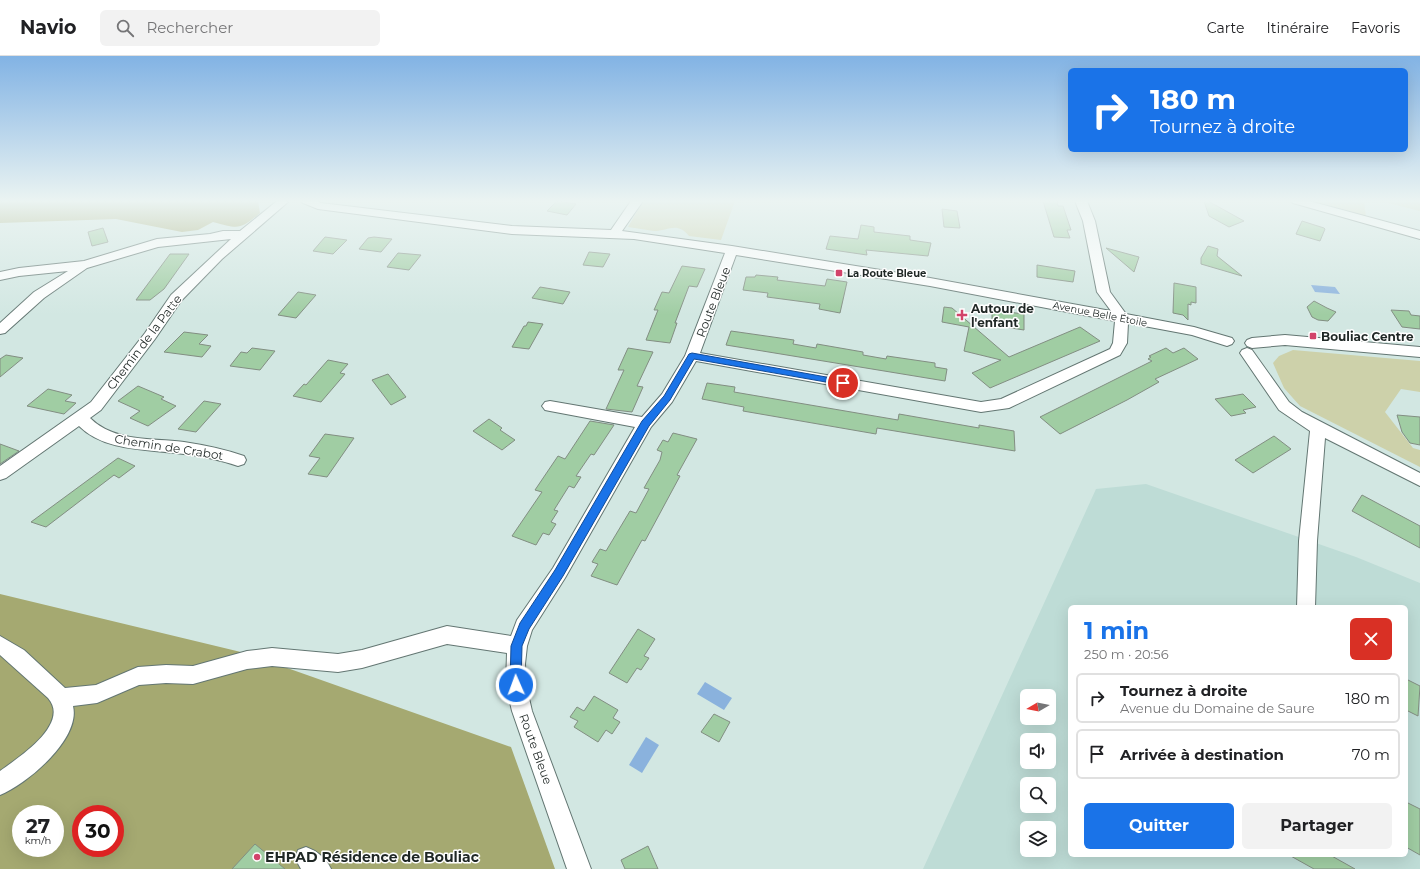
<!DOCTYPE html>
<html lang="fr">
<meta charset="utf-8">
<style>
:root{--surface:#fff;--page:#f2f2f2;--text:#202124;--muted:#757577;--line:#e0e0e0;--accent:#1a73e8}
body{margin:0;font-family:Montserrat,sans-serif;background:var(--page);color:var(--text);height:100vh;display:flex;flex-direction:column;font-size:15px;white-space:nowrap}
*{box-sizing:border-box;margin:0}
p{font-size:13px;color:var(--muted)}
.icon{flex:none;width:22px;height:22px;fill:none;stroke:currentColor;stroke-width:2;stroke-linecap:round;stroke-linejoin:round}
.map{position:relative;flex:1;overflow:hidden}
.details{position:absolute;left:1068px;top:549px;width:340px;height:252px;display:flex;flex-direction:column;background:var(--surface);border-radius:6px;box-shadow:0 4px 16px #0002}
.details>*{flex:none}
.hud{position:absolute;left:1068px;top:12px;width:340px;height:84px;border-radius:6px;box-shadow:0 4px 16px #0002;background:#1a73e8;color:#fff;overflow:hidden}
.needle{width:26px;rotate:260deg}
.tools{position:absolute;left:1020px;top:633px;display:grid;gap:8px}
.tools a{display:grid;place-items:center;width:36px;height:36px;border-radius:6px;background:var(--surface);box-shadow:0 4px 16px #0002;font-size:20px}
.speed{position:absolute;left:12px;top:749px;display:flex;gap:8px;font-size:20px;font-weight:700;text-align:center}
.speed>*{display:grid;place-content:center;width:52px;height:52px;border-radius:50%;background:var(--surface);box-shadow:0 4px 16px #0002;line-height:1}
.speed small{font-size:10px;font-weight:400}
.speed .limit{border:6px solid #d22;background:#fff;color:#111}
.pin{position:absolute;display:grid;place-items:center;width:34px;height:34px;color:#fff;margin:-17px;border:2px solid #fff;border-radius:50%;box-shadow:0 1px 4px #0007}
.me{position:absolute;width:44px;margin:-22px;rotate:358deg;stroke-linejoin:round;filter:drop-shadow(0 0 3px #0008)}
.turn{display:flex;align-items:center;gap:14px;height:84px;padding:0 16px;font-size:18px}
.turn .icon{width:52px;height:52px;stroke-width:2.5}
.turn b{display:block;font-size:28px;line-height:34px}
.round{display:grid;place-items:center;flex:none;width:42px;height:42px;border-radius:6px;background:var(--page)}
.headline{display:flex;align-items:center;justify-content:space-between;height:68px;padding:0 16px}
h1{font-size:24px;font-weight:700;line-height:30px;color:var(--accent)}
.action{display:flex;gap:8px;margin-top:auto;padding:8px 16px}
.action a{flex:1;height:46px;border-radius:6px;background:var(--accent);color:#fff;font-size:16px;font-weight:700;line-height:46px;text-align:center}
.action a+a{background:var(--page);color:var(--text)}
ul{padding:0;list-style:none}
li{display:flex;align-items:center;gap:12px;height:50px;margin:0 8px 6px;padding:0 8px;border:2px solid var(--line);border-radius:6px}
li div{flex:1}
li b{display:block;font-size:15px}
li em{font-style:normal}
header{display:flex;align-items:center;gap:24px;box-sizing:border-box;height:56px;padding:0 20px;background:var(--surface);border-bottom:1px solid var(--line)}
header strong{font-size:19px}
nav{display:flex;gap:22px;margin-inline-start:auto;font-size:14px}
.search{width:280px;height:36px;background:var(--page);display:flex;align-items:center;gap:10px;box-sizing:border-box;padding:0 14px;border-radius:6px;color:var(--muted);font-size:15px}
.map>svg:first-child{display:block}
</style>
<header>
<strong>Navio</strong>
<div class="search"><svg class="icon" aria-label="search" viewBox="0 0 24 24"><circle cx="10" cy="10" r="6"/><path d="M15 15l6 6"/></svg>Rechercher</div>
<nav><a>Carte</a><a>Itinéraire</a><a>Favoris</a></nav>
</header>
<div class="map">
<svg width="1420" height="813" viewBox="0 0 1420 813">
<rect width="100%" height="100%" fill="#d2e7e2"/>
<path fill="#bedcd6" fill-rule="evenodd" d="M 1146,428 L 1356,501 L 1420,527 L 1420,813 L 923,813 L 1096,433 ZM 1070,551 L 1406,551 L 1406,799 L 1070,799 ZM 1027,640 L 1049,640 L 1049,662 L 1027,662 ZM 1027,684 L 1049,684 L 1049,706 L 1027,706 ZM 1027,728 L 1049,728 L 1049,750 L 1027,750 ZM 1027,772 L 1049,772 L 1049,794 L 1027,794 Z"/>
<g fill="#cdd1aa">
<path d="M 643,145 L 735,145 L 721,184 L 689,180 C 677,165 668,175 654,175 C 645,174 637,172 628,171 Z"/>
<path d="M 1304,145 L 1364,145 L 1366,161 Z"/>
<path d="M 1380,145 L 1420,145 L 1420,155 Z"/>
<path d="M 1293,294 L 1420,305 L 1420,336 L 1401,333 L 1385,356 L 1413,392 L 1420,394 L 1420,411 L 1300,350 L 1284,332 L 1273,307 L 1279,300 Z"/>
</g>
<g fill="#a5a971" fill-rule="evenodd">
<path d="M 0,145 L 258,145 L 260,157 C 240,174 239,173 213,166 L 198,174 L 182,176 L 116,163 L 0,167 Z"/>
<path d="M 0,538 L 245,597 L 511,691 L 555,813 L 0,813 ZM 21,758 L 55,758 L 55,792 L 21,792 ZM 81,758 L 115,758 L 115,792 L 81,792 Z"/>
</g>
<g fill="#8ab2dd">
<path d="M 1311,229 L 1335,231 L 1340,238 L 1315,236 Z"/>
<path d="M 705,626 L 732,642 L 724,654 L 697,638 Z"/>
<path d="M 646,681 L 659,689 L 642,717 L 629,709 Z"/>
</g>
<g fill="#a0cda3" stroke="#828e82">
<path d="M 557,145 L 558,145 L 576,148 L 567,159 L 547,155 Z"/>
<path d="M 1043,145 L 1057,145 L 1058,150 L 1063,150 L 1071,174 L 1067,174 L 1070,182 L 1054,181 Z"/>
<path d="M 1204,145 L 1208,145 L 1244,165 L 1229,171 L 1209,160 Z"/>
<path d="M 942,153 L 957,155 L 960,172 L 944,171 Z"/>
<path d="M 1302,165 L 1324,172 L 1325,173 L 1320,185 L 1296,178 Z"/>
<path d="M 861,169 L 874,171 L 874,176 L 910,180 L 910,184 L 931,187 L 928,200 L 866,194 L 867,199 L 826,193 L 830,180 L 858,183 Z"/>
<path d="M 103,172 L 108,186 L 92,190 L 88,176 Z"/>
<path d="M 325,181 L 347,184 L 333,198 L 313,195 Z"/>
<path d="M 374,181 L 392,183 L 381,196 L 359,193 L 368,182 Z"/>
<path d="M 1208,190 L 1218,193 L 1217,200 L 1242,220 L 1201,208 L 1201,202 Z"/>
<path d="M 1106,192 L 1139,201 L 1134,216 Z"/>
<path d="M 589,196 L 610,198 L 603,211 L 583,209 Z"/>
<path d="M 398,197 L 421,199 L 409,214 L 387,211 Z"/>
<path d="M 170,198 L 189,198 L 164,233 L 150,244 L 136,244 Z"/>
<path d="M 1037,209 L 1075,215 L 1073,226 L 1037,221 Z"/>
<path d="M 682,210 L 705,213 L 697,231 L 689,230 L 675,267 L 677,267 L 670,287 L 646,284 L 658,254 L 654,254 L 662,236 L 669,237 Z"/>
<path d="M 756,219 L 778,221 L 777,224 L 825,230 L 827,223 L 847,226 L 840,257 L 819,253 L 820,248 L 767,241 L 768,237 L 743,234 L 746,221 L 755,221 Z"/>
<path d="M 1174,227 L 1196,231 L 1196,247 L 1191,246 L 1191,249 L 1188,248 L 1188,264 L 1183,259 L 1173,257 Z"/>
<path d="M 540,231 L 570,236 L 563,248 L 532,242 Z"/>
<path d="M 298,236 L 316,239 L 296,262 L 278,259 Z"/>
<path d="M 1314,245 L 1327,252 L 1336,256 L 1328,265 L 1318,264 L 1312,261 L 1307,251 Z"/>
<path d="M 944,251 L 952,252 L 1009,301 L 1080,271 L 1100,285 L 990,332 L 972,317 L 1001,304 L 964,295 L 969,271 L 942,266 Z"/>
<path d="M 992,254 L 1024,258 L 1024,274 L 992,269 Z"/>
<path d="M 1391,254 L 1409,255 L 1411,259 L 1420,260 L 1420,273 L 1402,271 Z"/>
<path d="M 528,266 L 543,268 L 529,293 L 512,291 L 524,270 L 526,270 Z"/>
<path d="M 731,275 L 794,284 L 793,288 L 816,292 L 817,288 L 863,296 L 863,299 L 886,303 L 887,300 L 935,307 L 935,311 L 947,313 L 945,325 L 726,289 Z"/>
<path d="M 184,276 L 208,279 L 199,288 L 211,290 L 202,301 L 164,296 Z"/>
<path d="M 252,292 L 275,295 L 260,314 L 230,310 L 241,296 L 247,297 Z"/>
<path d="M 628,292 L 653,296 L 637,330 L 643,331 L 632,356 L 606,353 L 624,314 L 618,314 Z"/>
<path d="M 1166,292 L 1173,297 L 1184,292 L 1198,303 L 1155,323 L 1159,326 L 1127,344 L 1060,378 L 1040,361 L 1152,305 L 1148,303 L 1151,301 L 1149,300 Z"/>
<path d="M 6,299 L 23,302 L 0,321 L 0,303 Z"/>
<path d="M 328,304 L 348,308 L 340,317 L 345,318 L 321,346 L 293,340 L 304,328 L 306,329 Z"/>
<path d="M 388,318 L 406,341 L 391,349 L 372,324 Z"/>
<path d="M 707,327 L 735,331 L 734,336 L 898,364 L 899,358 L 979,372 L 979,369 L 1014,375 L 1015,395 L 877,372 L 876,378 L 743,355 L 744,351 L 702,343 Z"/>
<path d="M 138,330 L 164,341 L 161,343 L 176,350 L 148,370 L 130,362 L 140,355 L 118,345 Z"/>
<path d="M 48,333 L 72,339 L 65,345 L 76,347 L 64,358 L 27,350 Z"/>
<path d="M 1243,338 L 1256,351 L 1243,354 L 1246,357 L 1231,360 L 1215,343 Z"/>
<path d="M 204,345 L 221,348 L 196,376 L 178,373 Z"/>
<path d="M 1397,359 L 1420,361 L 1420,389 L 1410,387 L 1402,376 Z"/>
<path d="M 489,363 L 502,372 L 500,374 L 515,384 L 502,394 L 473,375 Z"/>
<path d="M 590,365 L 614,369 L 594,399 L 591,398 L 576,420 L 581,421 L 574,432 L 569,430 L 554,454 L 558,455 L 551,466 L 556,468 L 549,479 L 543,477 L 536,489 L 512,480 L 542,436 L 535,434 L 558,400 L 565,403 Z"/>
<path d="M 673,377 L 697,383 L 677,419 L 680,420 L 645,485 L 642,484 L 617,529 L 591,520 L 598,508 L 592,506 L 600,493 L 606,495 L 630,455 L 636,457 L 649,433 L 644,432 L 660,404 L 662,396 L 657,394 L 663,384 L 668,386 Z"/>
<path d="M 325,378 L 354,382 L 327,421 L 308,418 L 320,402 L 309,400 Z"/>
<path d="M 1274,380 L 1291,393 L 1253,417 L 1235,404 Z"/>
<path d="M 0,388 L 19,395 L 0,408 Z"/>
<path d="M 118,402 L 135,410 L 119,422 L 114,419 L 46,471 L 31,466 Z"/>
<path d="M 1362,439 L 1420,470 L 1420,492 L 1352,455 Z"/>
<path d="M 638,573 L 655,583 L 644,600 L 649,602 L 641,614 L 637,612 L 627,627 L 609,617 Z"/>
<path d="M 1406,623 L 1420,630 L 1418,660 L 1406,654 Z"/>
<path d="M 594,640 L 618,654 L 613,662 L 620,666 L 612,678 L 606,674 L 598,686 L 574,671 L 578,665 L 570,661 L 577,651 L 584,655 Z"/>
<path d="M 714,658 L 730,666 L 719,686 L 701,676 Z"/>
<path d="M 1406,746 L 1420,753 L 1420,799 L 1406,791 Z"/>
<path d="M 255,788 L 285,813 L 232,813 Z"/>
<path d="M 648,790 L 658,813 L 625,813 L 621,804 Z"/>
<path d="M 1289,799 L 1330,799 L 1355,813 L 1314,813 Z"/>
</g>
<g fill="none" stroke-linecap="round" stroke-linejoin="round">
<g stroke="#637672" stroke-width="2">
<g id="minor">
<path d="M 277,145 L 288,146 L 222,203 L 181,245 L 155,283 L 101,354 L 90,362 C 114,386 152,382 184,386 C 204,389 224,393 244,400 L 246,404 L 244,408 L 238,410 C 220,404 203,400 184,398 C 149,393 105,396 79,370 L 6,422 L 0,424 L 0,410 L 91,346 L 145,277 L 171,239 L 231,183 L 158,191 L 87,212 L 44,242 L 5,277 L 0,278 L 0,267 L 34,236 L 68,215 L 19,220 L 0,224 L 0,216 L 19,212 L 84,205 L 157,183 L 210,178 L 223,175 L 240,175 Z"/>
<path d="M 301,145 L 316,145 L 321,147 L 512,170 L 611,174 L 631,145 L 643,145 L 622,175 L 732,190 L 930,222 L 1111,255 L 1097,236 L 1083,165 L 1075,145 L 1087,145 L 1095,165 L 1110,236 L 1126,258 L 1194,271 L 1232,282 L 1234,285 L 1232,288 L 1227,290 L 1192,279 L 1128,267 L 1127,287 L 1120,299 L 1009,352 L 981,356 L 696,305 L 672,346 L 651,371 L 565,522 L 532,574 L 527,590 L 525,608 L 526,629 L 532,655 L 591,813 L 567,813 L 512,655 L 506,629 L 507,597 L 447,588 L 362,612 L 338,616 L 272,610 L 247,613 L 193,628 L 166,627 L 139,629 L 97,647 L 73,650 C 81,683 27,728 0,739 L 0,715 C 18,702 71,668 48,642 L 0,599 L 0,580 L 24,594 L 65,632 L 96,629 L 138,611 L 166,609 L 193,610 L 247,595 L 272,592 L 338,598 L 362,594 L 447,570 L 511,580 L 517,564 L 553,512 L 635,371 L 550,355 L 545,354 L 542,350 L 545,346 L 550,345 L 642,361 L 662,338 L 685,300 L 725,197 L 634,183 L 512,178 L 318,153 L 303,147 ZM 736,199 L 930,230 L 1115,265 L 1113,287 L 1110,293 L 1001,343 L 981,346 L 700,297 Z"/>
<path d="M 1291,145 L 1309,145 L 1420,175 L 1420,183 L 1293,147 Z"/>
<path d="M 1285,279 L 1420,291 L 1420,301 L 1285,289 L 1252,292 L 1247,290 L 1245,287 L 1247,284 L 1252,282 Z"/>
<path d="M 1247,292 L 1252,294 L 1289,346 L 1302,356 L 1420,417 L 1420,430 L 1325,382 L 1317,485 L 1315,551 L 1297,551 L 1299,485 L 1310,375 L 1279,354 L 1240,297 L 1242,294 Z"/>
<path d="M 306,791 C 317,795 326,802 331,813 L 301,813 L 295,802 L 298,794 Z"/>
</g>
</g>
<use href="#minor" fill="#fff" fill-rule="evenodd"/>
</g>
<linearGradient id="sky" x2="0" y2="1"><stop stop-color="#82b3e4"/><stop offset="0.56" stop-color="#ebf4f2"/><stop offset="1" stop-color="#ebf4f2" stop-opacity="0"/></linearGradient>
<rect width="1420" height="259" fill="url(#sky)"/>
<path fill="#1a73e8" stroke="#114b97" d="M 692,297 L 843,324 L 847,327 L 843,329 L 694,303 L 670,344 L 649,370 L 563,520 L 529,573 L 522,590 L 521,629 L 520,633 L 516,634 L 512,633 L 510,629 L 511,590 L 520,567 L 555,514 L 642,365 L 664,340 L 689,298 Z"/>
<g fill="#d2436a" stroke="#fff" stroke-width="1.5">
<rect x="835" y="213" width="8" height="8" rx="2"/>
<path d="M960 253h4v4h4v4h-4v4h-4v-4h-4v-4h4z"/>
<rect x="1309" y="276" width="8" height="8" rx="2"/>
<circle cx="257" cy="801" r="4"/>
</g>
<g text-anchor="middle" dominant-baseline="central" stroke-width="3" stroke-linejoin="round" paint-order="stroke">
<g font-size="10" font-weight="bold" fill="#1f2725" stroke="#fff" text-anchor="start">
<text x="847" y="217">La Route Bleue</text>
</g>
<g font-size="10" fill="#1f2725" stroke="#fff">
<text transform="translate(1100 258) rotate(11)">Avenue Belle Étoile</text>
</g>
<g font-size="12" fill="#1f2725" stroke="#fff">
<text transform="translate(713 246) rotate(-69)">Route Bleue</text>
<text transform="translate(144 286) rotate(-53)">Chemin de la Patte</text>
<text transform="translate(169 391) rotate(9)">Chemin de Crabot</text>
<text transform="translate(536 693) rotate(70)">Route Bleue</text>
</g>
<g font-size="12" font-weight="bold" fill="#1f2725" stroke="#fff" text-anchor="start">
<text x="971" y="252">Autour de<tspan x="971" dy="14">l'enfant</tspan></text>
<text x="1321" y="280">Bouliac Centre</text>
</g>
<g font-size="14" font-weight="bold" fill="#1f2725" stroke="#fff" text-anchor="start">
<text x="265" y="801">EHPAD Résidence de Bouliac</text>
</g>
</g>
</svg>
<div class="tools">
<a><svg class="needle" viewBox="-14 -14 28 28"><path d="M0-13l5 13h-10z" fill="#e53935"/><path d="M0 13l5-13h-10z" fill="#757577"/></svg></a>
<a><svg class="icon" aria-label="sound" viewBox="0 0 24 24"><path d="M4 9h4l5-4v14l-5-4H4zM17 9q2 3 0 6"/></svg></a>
<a><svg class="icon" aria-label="search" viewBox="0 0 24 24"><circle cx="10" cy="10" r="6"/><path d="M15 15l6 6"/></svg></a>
<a><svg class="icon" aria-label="layers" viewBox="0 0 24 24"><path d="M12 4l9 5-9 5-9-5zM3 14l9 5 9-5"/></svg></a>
</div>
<div class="speed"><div>27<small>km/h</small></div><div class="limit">30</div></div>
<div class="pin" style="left:843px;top:327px;background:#d93025"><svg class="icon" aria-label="arrive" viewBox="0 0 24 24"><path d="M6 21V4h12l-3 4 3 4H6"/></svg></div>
<svg class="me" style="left:516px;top:629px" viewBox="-20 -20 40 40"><circle r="17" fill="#1a73e8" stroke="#fff" stroke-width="3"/><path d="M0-11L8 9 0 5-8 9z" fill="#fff"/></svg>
<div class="hud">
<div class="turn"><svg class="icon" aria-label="right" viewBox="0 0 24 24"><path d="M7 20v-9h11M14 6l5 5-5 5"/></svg><div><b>180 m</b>Tournez à droite</div></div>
</div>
<section class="details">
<div class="headline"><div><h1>1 min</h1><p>250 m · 20:56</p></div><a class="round" style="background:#d93025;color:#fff"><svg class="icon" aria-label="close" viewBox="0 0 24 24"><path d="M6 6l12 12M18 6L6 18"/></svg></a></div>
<ul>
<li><svg class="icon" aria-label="right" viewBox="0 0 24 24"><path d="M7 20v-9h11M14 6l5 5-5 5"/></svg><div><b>Tournez à droite</b><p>Avenue du Domaine de Saure</p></div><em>180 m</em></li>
<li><svg class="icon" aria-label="arrive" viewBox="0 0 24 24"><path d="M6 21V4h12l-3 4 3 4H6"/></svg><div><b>Arrivée à destination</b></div><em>70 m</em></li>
</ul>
<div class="action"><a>Quitter</a><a>Partager</a></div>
</section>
</div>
